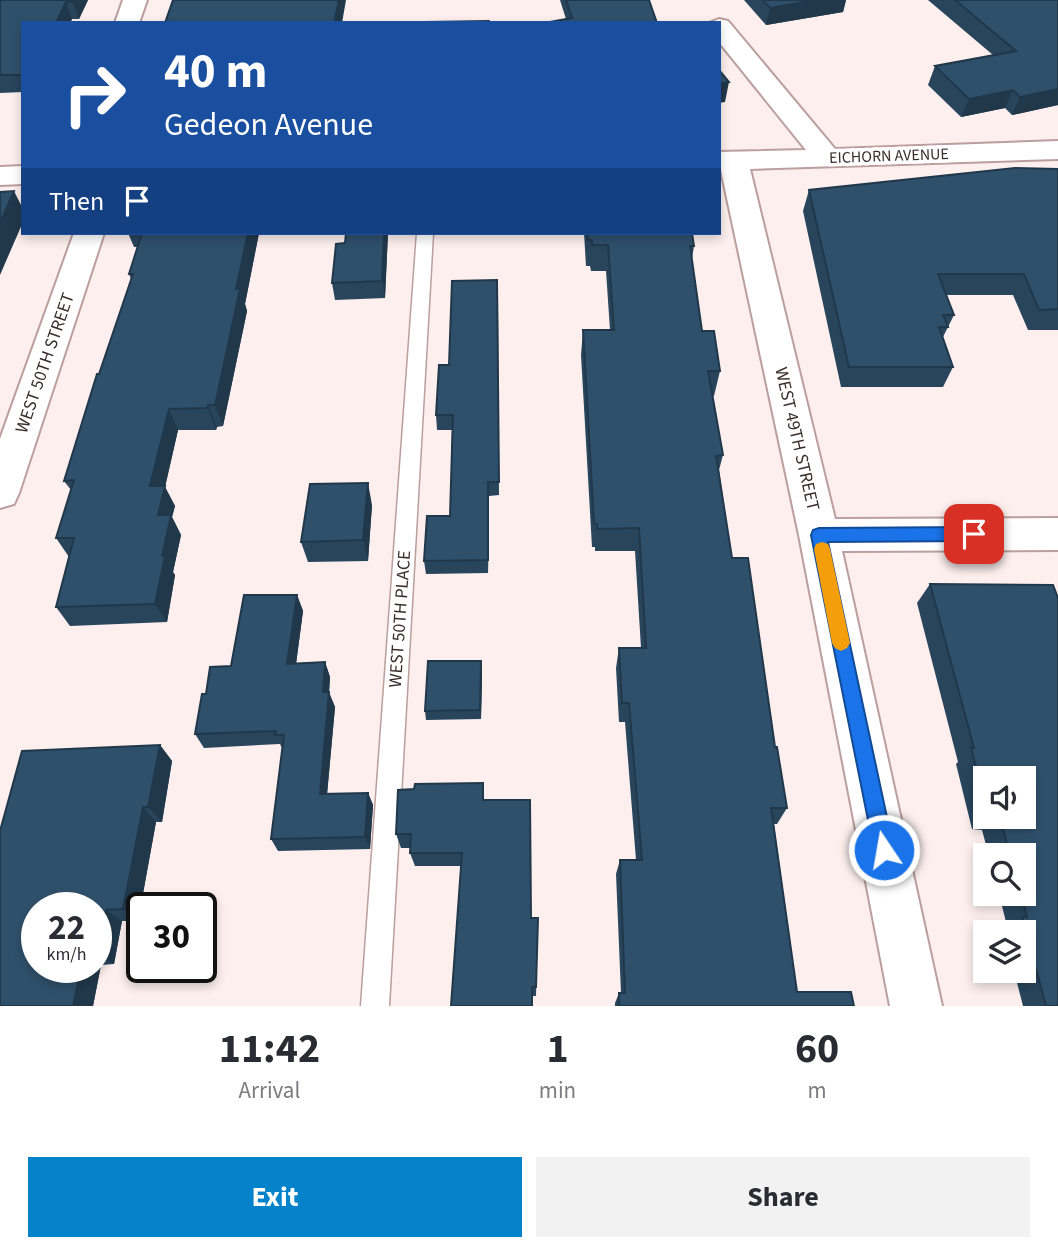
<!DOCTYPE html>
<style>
:root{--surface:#fff;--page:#f2f2f3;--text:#2b2b33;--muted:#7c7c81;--accent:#0483cb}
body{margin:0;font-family:"Source Sans 3",sans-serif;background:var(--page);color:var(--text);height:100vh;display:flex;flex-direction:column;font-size:26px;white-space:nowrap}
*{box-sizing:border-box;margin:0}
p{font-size:23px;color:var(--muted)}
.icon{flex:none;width:38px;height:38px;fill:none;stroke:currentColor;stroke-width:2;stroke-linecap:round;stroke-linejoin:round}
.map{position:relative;height:1006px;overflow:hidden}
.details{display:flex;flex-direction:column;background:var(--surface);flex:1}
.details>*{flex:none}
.hud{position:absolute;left:21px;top:21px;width:700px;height:214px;border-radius:0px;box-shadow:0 4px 10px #0003;background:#1a4fa0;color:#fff;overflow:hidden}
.fabs{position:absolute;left:973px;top:766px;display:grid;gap:14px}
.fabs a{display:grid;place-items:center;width:63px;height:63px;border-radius:0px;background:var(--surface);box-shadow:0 4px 10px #0003;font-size:35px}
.speed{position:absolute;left:21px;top:892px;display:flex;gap:14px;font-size:35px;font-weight:700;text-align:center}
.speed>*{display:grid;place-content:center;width:91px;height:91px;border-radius:50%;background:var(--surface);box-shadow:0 4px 10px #0003;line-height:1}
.speed small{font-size:18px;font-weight:400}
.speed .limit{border:4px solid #111;border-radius:10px;background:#fff;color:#111}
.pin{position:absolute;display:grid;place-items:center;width:60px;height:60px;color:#fff;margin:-30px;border-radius:14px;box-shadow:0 4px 10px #0006}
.me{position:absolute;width:77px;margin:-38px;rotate:348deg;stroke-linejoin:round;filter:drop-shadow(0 0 5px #0008)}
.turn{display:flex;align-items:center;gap:24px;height:147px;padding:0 28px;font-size:32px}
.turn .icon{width:91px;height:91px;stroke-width:2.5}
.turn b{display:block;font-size:49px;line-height:60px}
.then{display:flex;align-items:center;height:66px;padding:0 28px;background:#0003;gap:14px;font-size:26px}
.eta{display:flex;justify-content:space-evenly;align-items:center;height:119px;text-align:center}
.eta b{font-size:42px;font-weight:700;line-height:49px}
.button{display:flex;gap:14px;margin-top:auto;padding:14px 28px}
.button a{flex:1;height:80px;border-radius:0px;background:var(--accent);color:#fff;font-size:28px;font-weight:700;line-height:80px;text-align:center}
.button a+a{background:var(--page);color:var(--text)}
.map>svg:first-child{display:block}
</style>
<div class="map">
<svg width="1058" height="1006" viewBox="0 0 1058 1006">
<rect width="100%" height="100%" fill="#fcefee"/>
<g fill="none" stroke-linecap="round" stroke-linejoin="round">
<g stroke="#bb9e9d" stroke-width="3">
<path id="service" d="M 417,233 L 433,233 L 389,1006 L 361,1006 Z"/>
</g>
<g stroke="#bb9e9d" stroke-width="4">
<g id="minor">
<path d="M 123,0 L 147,0 L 139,23 L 115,23 Z"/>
<path d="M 719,19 L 728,21 L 835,149 L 1058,141 L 1058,159 L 750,169 L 835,519 L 1058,518 L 1058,550 L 842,551 L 942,1006 L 890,1006 L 799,535 L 721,170 L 719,170 L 719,152 L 806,150 L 719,42 L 719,23 L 709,23 Z"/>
<path d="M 23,166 L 23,184 L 0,185 L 0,167 Z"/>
<path d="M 74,233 L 104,233 L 19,493 L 14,504 L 0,508 L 0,439 Z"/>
</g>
</g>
<use href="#service" fill="#fff" fill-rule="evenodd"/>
<use href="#minor" fill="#fff" fill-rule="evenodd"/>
</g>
<g fill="#28455c" fill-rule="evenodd">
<path d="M 0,0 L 88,0 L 79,19 L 72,19 L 70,23 L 23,23 L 23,92 L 0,93 Z"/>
<path d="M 560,0 L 649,0 L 566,19 Z"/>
<path d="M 744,0 L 846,0 L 843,12 L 766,25 Z"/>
<path d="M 928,0 L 1058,0 L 1058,105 L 1012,115 L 1005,108 L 961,117 L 928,85 L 935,66 L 993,55 Z"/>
<path d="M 1058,169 L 1058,330 L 1028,330 L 1013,295 L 946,295 L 954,315 L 943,337 L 953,367 L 943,387 L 841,387 L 803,211 L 809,190 Z"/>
<path d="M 128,233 L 259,233 L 245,304 L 247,311 L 223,426 L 217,427 L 216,430 L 178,430 L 165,487 L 175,506 L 172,517 L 181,535 L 173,572 L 175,575 L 167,622 L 70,626 L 56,607 L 69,557 L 56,538 L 71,490 L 64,481 L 131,279 L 129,274 L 138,247 L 134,247 Z"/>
<path d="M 388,233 L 385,298 L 335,300 L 332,283 Z"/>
<path d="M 584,233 L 692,233 L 694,246 L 692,259 L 702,331 L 720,371 L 714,396 L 713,396 L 723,455 L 719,470 L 732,558 L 775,747 L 787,808 L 777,824 L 774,824 L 797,992 L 854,1006 L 615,1006 L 615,1003 L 619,993 L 621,993 L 616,874 L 620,860 L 636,860 L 625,722 L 619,722 L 616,668 L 619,648 L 641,648 L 635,551 L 595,551 L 595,547 L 592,547 L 581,355 L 583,330 L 610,330 L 606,271 L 591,271 L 590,266 L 586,266 Z"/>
<path d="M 498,295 L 499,495 L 489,496 L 488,573 L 426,574 L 424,561 L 450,516 L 452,430 L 437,430 L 436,415 L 449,365 Z"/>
<path d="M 372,505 L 368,561 L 308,562 L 301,542 Z"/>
<path d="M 930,584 L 1053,585 L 1058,598 L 1058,1006 L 1023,1006 L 1014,971 L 1024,971 L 1024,933 L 1005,933 L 1004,928 L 1007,926 L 999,894 L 1024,894 L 1024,856 L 989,856 L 982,830 L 972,829 L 956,764 L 958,762 L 917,603 ZM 985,779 L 1024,779 L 1024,817 L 985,817 Z"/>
<path d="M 297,595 L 303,611 L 296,664 L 325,662 L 330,677 L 329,692 L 335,707 L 327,794 L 368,793 L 373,805 L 370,849 L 278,851 L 271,839 L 282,748 L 280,744 L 204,748 L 195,734 L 206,694 Z"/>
<path d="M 482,670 L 481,719 L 426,720 L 425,711 Z"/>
<path d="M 160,745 L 172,761 L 162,822 L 156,822 L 138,921 L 122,921 L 114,964 L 101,965 L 93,1006 L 0,1006 L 0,831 L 22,751 ZM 37,908 L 96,908 L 96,968 L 37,968 Z"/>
<path d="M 485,800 L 531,918 L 538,918 L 536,996 L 532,996 L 461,866 L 415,866 L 410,853 L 411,848 L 401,848 L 396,834 Z"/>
</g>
<g fill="#21384b">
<path d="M 74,0 L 88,0 L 79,19 L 73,2 Z"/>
<path d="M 339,0 L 346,0 L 342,23 L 334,23 Z"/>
<path d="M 815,0 L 846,0 L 843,12 L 766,25 L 770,8 Z"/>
<path d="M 66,2 L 72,19 L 70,23 L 56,23 Z"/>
<path d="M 729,82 L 725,102 L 719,103 L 719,84 Z"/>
<path d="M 1058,89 L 1058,105 L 1012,115 L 1020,97 Z"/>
<path d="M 1013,90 L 1005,108 L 961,117 L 969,99 Z"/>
<path d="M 14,191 L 23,209 L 23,222 L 0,275 L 0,223 Z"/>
<path d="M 248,233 L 259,233 L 245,304 L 247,311 L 223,426 L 215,405 L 236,289 Z"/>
<path d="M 384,233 L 388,233 L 385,298 L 382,281 Z"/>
<path d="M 208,405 L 217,427 L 216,430 L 208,408 Z"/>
<path d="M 169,409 L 178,430 L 165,487 L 175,506 L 172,517 L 181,535 L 173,572 L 175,575 L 167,622 L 155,604 L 158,515 L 150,486 Z"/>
<path d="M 488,482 L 489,496 L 488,573 Z"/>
<path d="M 368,483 L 372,505 L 368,561 L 363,540 Z"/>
<path d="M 297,595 L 303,611 L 294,679 L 287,664 Z"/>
<path d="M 481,661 L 482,670 L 481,719 L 480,710 Z"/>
<path d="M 325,662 L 330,677 L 329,693 L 335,707 L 326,806 L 320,794 L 323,692 Z"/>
<path d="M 160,745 L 172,761 L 162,822 L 148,807 Z"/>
<path d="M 368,793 L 373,805 L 370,849 L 365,837 Z"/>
<path d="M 143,807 L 156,822 L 138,921 L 123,909 Z"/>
<path d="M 106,910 L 122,921 L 114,964 L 98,954 Z"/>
<path d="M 96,962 L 101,965 L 93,1006 L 73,1006 L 81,968 L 96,968 Z"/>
</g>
<g fill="#2f506b" stroke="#21384b" stroke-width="2">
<path d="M 0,0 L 74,0 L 73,2 L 66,2 L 56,23 L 23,23 L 23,75 L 0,75 Z"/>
<path d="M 173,0 L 339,0 L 334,23 L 165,23 Z"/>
<path d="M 566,0 L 649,0 L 657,23 L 544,23 L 572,18 Z"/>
<path d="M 763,0 L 815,0 L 770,8 Z"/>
<path d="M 955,0 L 1058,0 L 1058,89 L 1020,97 L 1013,90 L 969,99 L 935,66 L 1016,51 Z"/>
<path d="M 489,21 L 490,23 L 427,23 L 427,22 Z"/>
<path d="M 719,70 L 729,82 L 719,84 Z"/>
<path d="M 1015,168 L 1058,169 L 1058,309 L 1039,310 L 1024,274 L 938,274 L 954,315 L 943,315 L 948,327 L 939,327 L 953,367 L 849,367 L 809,190 Z"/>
<path d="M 14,191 L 0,223 L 0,192 Z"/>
<path d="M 142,233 L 248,233 L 236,289 L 240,289 L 215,405 L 208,405 L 208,408 L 169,409 L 150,486 L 165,486 L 158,515 L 171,515 L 162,556 L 165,556 L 155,604 L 56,607 L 74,538 L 56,538 L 74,480 L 64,481 L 97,374 L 99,374 L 133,274 L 129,274 Z"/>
<path d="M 346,233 L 384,233 L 382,281 L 332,283 L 336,244 L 345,243 Z"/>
<path d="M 587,233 L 692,233 L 694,246 L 690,246 L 702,331 L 714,331 L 720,371 L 708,371 L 723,455 L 716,456 L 732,558 L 748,558 L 775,747 L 777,747 L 787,808 L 771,808 L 797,992 L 851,992 L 854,1006 L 619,1006 L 619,993 L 625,993 L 620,860 L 642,860 L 629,703 L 622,703 L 619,648 L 646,648 L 639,528 L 597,529 L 597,524 L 594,524 L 583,330 L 614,330 L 608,245 L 592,245 L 592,240 L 588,240 Z"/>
<path d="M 497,280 L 499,482 L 488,482 L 488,560 L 424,561 L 427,516 L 450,516 L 453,415 L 436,415 L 439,365 L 449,365 L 452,281 Z"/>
<path d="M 368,483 L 363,540 L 301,542 L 310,484 Z"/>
<path d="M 930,584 L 1053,585 L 1058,598 L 1058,1006 L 1046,1006 L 1022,917 L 1027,917 L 1021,894 L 1024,894 L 1024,856 L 1010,856 L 1000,817 L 1024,817 L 1024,779 L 985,779 L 985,801 L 971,748 L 974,748 Z"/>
<path d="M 244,595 L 297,595 L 287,664 L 325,662 L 323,692 L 329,692 L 320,794 L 368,793 L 365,837 L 271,839 L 284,735 L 275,735 L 276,731 L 195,734 L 202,694 L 206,694 L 210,667 L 231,666 Z"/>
<path d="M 428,661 L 481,661 L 480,710 L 425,711 Z"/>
<path d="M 160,745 L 148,807 L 143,807 L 123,909 L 106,910 L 98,954 L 96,954 L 96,908 L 37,908 L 37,968 L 81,968 L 73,1006 L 0,1006 L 0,831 L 22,751 Z"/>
<path d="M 483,783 L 483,800 L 530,800 L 531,918 L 538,918 L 536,987 L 532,987 L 532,1006 L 451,1006 L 462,853 L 410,853 L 411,834 L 396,834 L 398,790 L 414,789 L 415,784 Z"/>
</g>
<path fill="#1a73e8" stroke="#114b97" stroke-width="2" d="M 974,527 L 980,529 L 983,534 L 980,539 L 974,541 L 828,542 L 894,850 L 891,858 L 884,861 L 876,858 L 874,850 L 811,535 L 813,530 L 819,528 Z"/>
<path fill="#f59e0b" d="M 822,542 L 828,544 L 830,549 L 850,643 L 847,648 L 841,651 L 835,648 L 832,643 L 814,549 L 816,544 Z"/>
<g text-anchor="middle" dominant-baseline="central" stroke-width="7" stroke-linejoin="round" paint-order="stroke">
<g font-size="16" fill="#3a2e2d" stroke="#fff">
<text transform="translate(889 156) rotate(-2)">EICHORN AVENUE</text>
</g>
<g font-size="18" fill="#3a2e2d" stroke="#fff">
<text transform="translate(45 363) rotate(-71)">WEST 50TH STREET</text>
<text transform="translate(797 439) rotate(77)">WEST 49TH STREET</text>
<text transform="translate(400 619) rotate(-86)">WEST 50TH PLACE</text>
</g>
</g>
</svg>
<div class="fabs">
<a><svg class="icon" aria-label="sound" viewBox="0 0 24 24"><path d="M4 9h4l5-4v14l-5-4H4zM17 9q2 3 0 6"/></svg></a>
<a><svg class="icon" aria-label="search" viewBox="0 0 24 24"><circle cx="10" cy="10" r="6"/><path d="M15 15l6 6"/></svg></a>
<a><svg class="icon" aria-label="layers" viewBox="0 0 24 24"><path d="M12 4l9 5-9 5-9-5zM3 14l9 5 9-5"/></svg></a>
</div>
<div class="speed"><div>22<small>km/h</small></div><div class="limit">30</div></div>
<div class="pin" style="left:974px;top:534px;background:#d93025"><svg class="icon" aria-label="arrive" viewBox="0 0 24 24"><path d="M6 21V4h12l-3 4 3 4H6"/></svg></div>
<svg class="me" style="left:884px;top:850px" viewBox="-20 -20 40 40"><circle r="17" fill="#1a73e8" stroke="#fff" stroke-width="3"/><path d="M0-11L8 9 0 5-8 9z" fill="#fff"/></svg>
<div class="hud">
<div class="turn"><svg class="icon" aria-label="right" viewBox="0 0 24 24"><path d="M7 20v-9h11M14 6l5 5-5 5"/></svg><div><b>40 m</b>Gedeon Avenue</div></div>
<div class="then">Then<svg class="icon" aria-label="arrive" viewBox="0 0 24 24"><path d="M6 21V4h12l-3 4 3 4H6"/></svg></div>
</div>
</div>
<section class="details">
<div class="eta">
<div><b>11:42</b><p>Arrival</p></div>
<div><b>1</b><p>min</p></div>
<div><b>60</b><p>m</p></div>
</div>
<div class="button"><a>Exit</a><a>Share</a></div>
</section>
